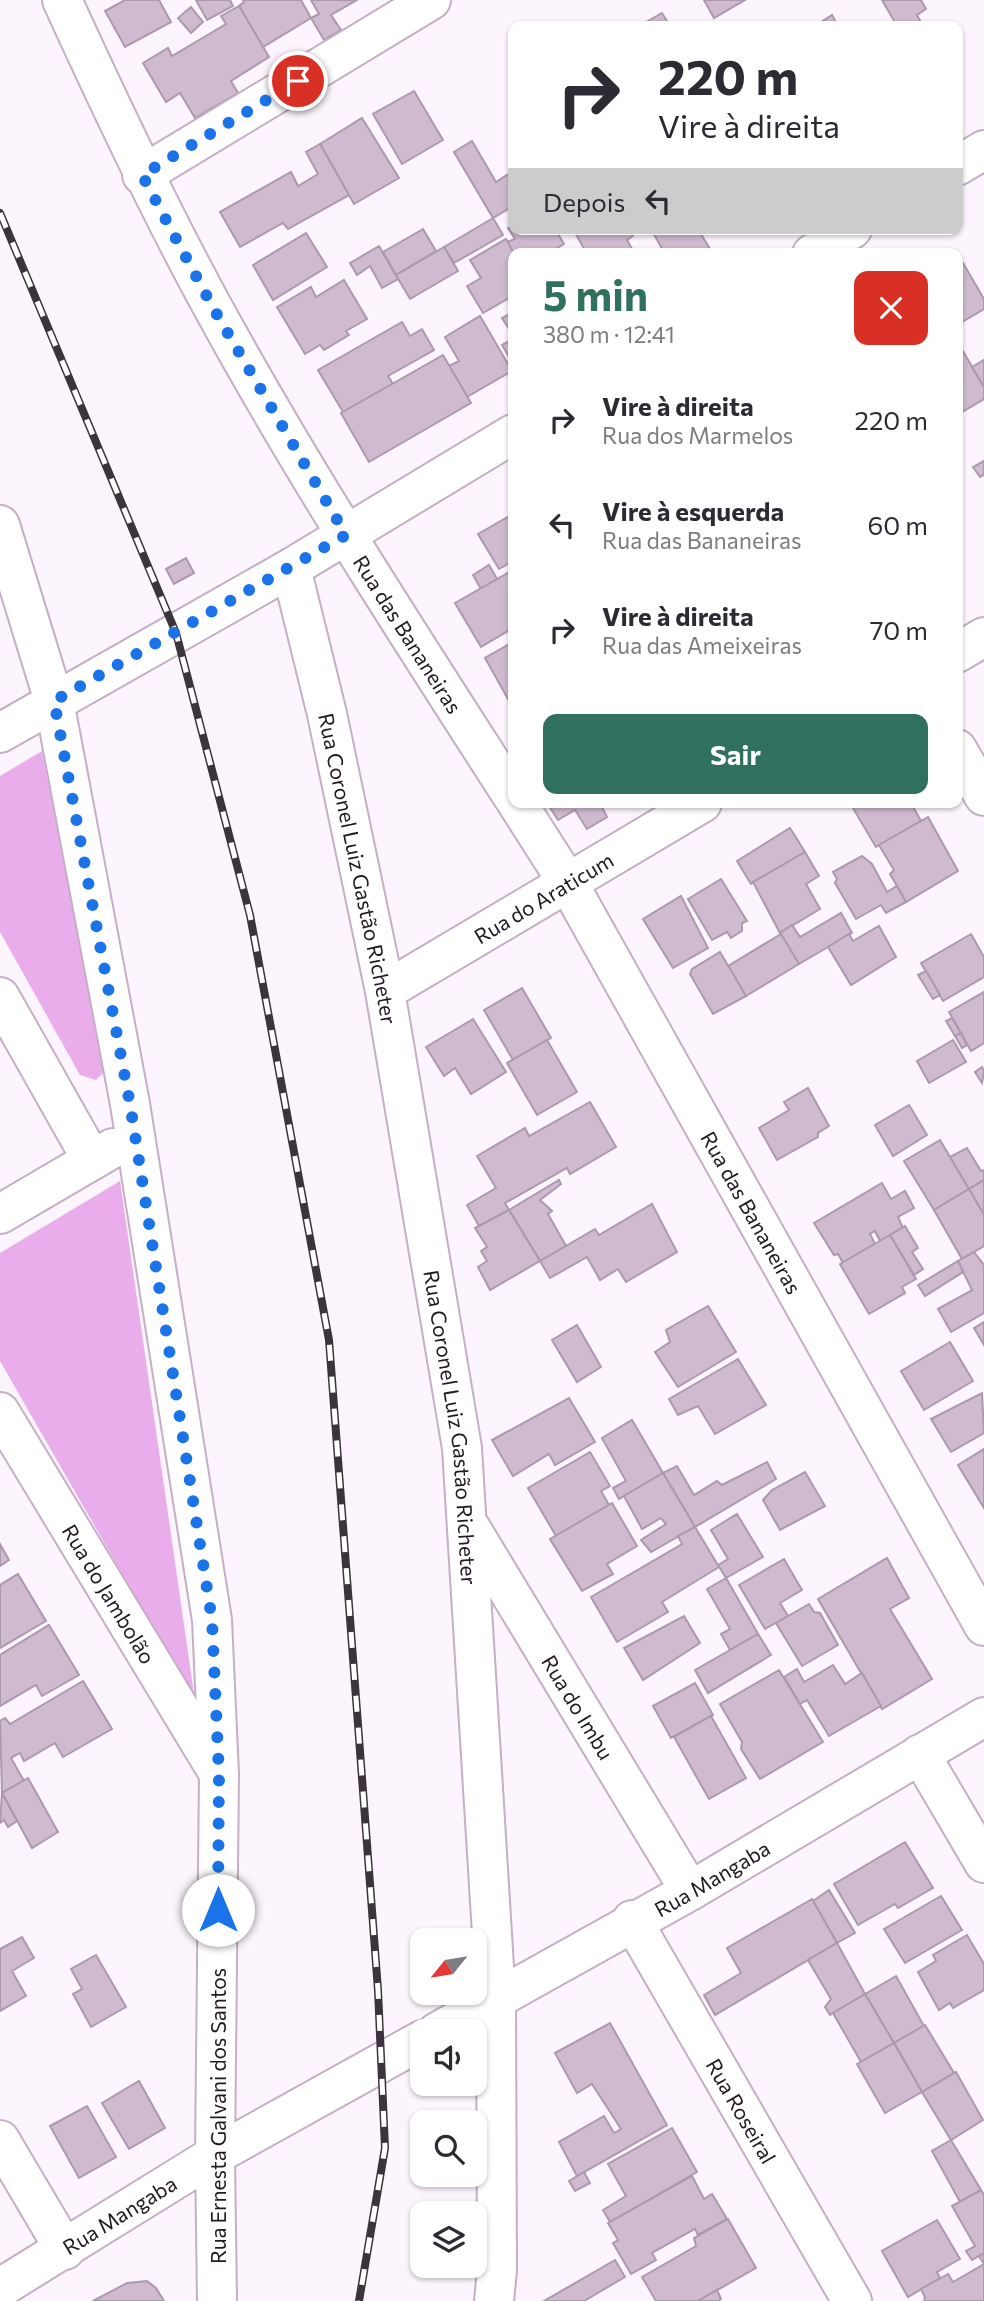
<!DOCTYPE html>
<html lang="pt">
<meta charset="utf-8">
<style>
:root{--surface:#fff;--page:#f2f2f3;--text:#2b2b33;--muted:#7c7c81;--accent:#30705e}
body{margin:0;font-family:Commissioner,sans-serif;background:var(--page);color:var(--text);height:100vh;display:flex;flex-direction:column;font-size:26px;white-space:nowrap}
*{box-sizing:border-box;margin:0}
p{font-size:23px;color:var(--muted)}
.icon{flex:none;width:38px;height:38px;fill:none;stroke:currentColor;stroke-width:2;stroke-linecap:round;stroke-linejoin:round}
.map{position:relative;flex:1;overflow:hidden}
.drawer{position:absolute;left:508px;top:248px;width:455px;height:560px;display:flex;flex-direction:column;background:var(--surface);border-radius:14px;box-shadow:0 2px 5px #0004}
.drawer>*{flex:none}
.hud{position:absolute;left:508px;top:21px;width:455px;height:214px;border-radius:14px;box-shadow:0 2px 5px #0004;background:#fff;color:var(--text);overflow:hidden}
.needle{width:46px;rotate:240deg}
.tools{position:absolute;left:410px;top:1928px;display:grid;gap:14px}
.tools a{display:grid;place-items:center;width:77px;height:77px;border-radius:14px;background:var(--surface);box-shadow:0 2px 5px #0004;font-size:35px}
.pin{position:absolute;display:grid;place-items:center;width:60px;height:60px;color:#fff;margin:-30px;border:4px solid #fff;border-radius:50%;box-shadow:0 2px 7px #0007}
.me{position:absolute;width:77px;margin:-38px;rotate:0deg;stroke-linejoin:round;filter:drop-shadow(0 0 5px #0008)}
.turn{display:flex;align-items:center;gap:24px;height:147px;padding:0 35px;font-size:32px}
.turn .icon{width:91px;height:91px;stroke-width:2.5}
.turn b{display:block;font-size:49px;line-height:60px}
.then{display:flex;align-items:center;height:66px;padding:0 35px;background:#0003;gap:14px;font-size:26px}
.round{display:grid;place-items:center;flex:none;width:74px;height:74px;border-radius:14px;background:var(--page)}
.headline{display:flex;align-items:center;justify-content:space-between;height:119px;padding:0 35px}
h1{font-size:42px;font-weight:700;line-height:52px;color:var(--accent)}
.cta{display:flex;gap:14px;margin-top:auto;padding:14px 35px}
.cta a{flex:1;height:80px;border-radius:14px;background:var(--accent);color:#fff;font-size:28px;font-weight:700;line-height:80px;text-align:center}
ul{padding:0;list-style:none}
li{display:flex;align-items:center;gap:21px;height:105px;padding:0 35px}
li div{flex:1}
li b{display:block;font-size:26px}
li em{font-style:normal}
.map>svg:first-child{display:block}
</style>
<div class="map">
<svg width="984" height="2301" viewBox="0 0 984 2301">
<rect width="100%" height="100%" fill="#fdf5fd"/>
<g fill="#e8adea">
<path d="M 42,751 L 105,1071 L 96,1080 L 80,1075 L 0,932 L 0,776 Z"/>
<path d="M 120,1181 L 195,1701 L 0,1361 L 0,1253 Z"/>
</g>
<g fill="#cfbad0" stroke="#ad99ae" stroke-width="2">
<path d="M 125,0 L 159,0 L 171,22 L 125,47 L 105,11 Z"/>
<path d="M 196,0 L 230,0 L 233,6 L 207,20 Z"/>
<path d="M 243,0 L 301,0 L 311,18 L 263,47 L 239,6 L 244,2 Z"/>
<path d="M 311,0 L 357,0 L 331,15 L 341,30 L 324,40 L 311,18 L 319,14 Z"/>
<path d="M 704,0 L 745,0 L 714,18 Z"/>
<path d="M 882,0 L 921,0 L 926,9 L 917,15 L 923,26 L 897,26 Z"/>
<path d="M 239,6 L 269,57 L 231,81 L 238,93 L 195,118 L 180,93 L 166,102 L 143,63 L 168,48 L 172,56 L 226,24 L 221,16 Z"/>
<path d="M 191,7 L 203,22 L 191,33 L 178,18 Z"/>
<path d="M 662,13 L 670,26 L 642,26 L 641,25 Z"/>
<path d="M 832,15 L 838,26 L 815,26 Z"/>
<path d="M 414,91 L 443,140 L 402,164 L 373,114 Z"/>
<path d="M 362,118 L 399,178 L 354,204 L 320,144 Z"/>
<path d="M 472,141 L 496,182 L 513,171 L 513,206 L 493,218 L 454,152 Z"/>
<path d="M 320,144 L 349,195 L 288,229 L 283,223 L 240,247 L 220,212 L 291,172 L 298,186 L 318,174 L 306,152 Z"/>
<path d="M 493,218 L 503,235 L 454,263 L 444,247 Z"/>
<path d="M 513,225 L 513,229 L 555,229 L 564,244 L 547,254 L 514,254 L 507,242 L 515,239 L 508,228 Z"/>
<path d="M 423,229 L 436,251 L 396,275 L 383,252 Z"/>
<path d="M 573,229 L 629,229 L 633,236 L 627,240 L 635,254 L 587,254 Z"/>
<path d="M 651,229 L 698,229 L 713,254 L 665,254 Z"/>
<path d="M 306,233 L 327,267 L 273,300 L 253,265 Z"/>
<path d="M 506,239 L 514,254 L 513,296 L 483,313 L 467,286 L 481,278 L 470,260 Z"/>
<path d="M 379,246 L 398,279 L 382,288 L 370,266 L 357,275 L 350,263 Z"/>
<path d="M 444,247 L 458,271 L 410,299 L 396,275 Z"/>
<path d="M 956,251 L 984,299 L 984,309 L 957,325 L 957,254 L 950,254 Z"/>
<path d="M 344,280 L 367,319 L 346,331 L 349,335 L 324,350 L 320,345 L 305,354 L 277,307 L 311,287 L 316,297 Z"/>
<path d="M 513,312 L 513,335 L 502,318 Z"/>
<path d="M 480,316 L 512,371 L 467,397 L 449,366 L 459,361 L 445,337 Z"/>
<path d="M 402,322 L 410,336 L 422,329 L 434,350 L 388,376 L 393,384 L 343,412 L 318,370 Z"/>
<path d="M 513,339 L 513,364 L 502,345 Z"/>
<path d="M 957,341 L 984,387 L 984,399 L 957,415 L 957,375 L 960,374 Z"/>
<path d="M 443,355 L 471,403 L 369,462 L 341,413 Z"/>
<path d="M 984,360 L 984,387 L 972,367 Z"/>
<path d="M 984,461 L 984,475 L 980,477 L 973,467 Z"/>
<path d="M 513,514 L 513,561 L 499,569 L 478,534 Z"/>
<path d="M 186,558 L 194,573 L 174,584 L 166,569 Z"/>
<path d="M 489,565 L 497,579 L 481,589 L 473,575 Z"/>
<path d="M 513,570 L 513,628 L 481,647 L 455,603 Z"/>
<path d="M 513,642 L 513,708 L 485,658 Z"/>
<path d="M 547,803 L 600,803 L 607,817 L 587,829 L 575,810 L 558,820 Z"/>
<path d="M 850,803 L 911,803 L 921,821 L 876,847 Z"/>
<path d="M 928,817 L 958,871 L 906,902 L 890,874 L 894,870 L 879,845 Z"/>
<path d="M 790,828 L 805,852 L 751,884 L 737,861 Z"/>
<path d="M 805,852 L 819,876 L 806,884 L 820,909 L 780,933 L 753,882 Z"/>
<path d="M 862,856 L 872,864 L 887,892 L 897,886 L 906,902 L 886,913 L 881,905 L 856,919 L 835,883 L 837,879 L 833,872 Z"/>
<path d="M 721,879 L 747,921 L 742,923 L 742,931 L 731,938 L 727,932 L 712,940 L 688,899 Z"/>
<path d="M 681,896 L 708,948 L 673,968 L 643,919 Z"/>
<path d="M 841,913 L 852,933 L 799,964 L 780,933 L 792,925 L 800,937 Z"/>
<path d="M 879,926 L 896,957 L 851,985 L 828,947 L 849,934 L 853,941 Z"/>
<path d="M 781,934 L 799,964 L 746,996 L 728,966 Z"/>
<path d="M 971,934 L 984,957 L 984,977 L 943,1001 L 921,963 Z"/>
<path d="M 720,952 L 746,996 L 713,1014 L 690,974 L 692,969 Z"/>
<path d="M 926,971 L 940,995 L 933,999 L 918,975 Z"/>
<path d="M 522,988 L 551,1038 L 513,1060 L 484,1010 Z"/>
<path d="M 984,992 L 984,1043 L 971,1051 L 949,1012 Z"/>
<path d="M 952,1018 L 961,1033 L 955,1036 L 946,1021 Z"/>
<path d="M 473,1019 L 506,1072 L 471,1094 L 455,1068 L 444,1076 L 426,1047 Z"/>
<path d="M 961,1033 L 967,1045 L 962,1048 L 955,1036 Z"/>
<path d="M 547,1040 L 577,1092 L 537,1115 L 507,1063 Z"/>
<path d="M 953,1040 L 966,1062 L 929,1083 L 917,1061 Z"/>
<path d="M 982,1067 L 984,1071 L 982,1083 L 975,1072 Z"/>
<path d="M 808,1088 L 829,1126 L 818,1133 L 818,1137 L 777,1160 L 759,1128 L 789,1110 L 784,1102 Z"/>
<path d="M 590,1102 L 616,1147 L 570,1174 L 567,1168 L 505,1203 L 509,1210 L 479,1226 L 467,1205 L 496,1188 L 477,1156 L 525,1128 L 529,1136 Z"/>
<path d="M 909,1105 L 927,1135 L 893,1156 L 875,1125 Z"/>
<path d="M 940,1140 L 969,1189 L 934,1210 L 904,1161 Z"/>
<path d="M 967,1148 L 981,1171 L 984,1170 L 984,1180 L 969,1189 L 950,1157 Z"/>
<path d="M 559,1180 L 561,1184 L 540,1200 L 552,1211 L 548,1214 L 566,1246 L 540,1261 L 509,1210 Z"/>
<path d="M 984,1180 L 984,1215 L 969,1189 Z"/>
<path d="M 882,1183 L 891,1199 L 905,1191 L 914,1208 L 898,1217 L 903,1228 L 880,1241 L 875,1231 L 870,1234 L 875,1244 L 843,1263 L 838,1254 L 834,1255 L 814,1223 Z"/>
<path d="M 969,1189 L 984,1215 L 984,1246 L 962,1259 L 934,1210 Z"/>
<path d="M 652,1204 L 677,1252 L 626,1282 L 618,1269 L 600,1280 L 587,1257 L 550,1278 L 540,1261 L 595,1229 L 599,1235 Z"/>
<path d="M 509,1210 L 540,1261 L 490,1290 L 478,1267 L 487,1261 L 481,1251 L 487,1247 L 475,1228 Z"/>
<path d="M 905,1226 L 918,1248 L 912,1252 L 923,1269 L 914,1275 L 890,1235 Z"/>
<path d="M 890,1235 L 916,1279 L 902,1287 L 905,1293 L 869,1314 L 840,1264 Z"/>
<path d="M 974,1252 L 984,1265 L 984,1313 L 951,1332 L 938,1309 L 972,1290 L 958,1261 Z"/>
<path d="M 958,1261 L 963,1272 L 925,1296 L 918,1285 Z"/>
<path d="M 708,1306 L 736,1352 L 678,1387 L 655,1352 L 670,1342 L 666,1330 Z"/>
<path d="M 984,1322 L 984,1345 L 974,1328 Z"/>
<path d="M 577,1325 L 601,1367 L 577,1382 L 552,1340 Z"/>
<path d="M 950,1342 L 973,1381 L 924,1410 L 901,1371 Z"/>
<path d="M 738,1359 L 766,1405 L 715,1434 L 698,1406 L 678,1415 L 669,1399 Z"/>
<path d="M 982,1393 L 984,1433 L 951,1452 L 931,1419 Z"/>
<path d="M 569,1398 L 595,1442 L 555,1465 L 549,1454 L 513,1476 L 492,1440 Z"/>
<path d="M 632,1420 L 663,1473 L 619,1499 L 613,1488 L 626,1481 L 602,1438 Z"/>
<path d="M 984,1449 L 984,1508 L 958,1465 Z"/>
<path d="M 590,1452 L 610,1486 L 601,1491 L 609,1505 L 556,1536 L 528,1488 Z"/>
<path d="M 767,1462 L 776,1479 L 695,1527 L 663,1473 L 677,1466 L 694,1495 L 717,1481 L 722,1485 Z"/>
<path d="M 805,1472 L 825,1506 L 780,1530 L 763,1500 L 772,1490 Z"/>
<path d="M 663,1473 L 695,1527 L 651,1552 L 641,1540 L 666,1524 L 661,1518 L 642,1529 L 624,1496 Z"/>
<path d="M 612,1503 L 637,1546 L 607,1564 L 613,1574 L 582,1591 L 550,1539 Z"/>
<path d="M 737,1514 L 763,1557 L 726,1578 L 718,1565 L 728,1559 L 711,1530 Z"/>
<path d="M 695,1527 L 719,1567 L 662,1602 L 668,1612 L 617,1642 L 591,1597 L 682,1544 L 678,1536 Z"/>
<path d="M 0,1544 L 9,1560 L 0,1566 Z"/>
<path d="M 887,1558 L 909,1598 L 890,1609 L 932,1679 L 882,1709 L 818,1599 Z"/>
<path d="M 784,1559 L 802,1590 L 780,1603 L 788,1616 L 765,1629 L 739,1585 Z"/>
<path d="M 18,1574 L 46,1621 L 0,1648 L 0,1585 Z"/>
<path d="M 726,1578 L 758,1634 L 730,1650 L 721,1634 L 730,1629 L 707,1589 Z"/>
<path d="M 809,1604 L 814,1612 L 820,1613 L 838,1645 L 802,1666 L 776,1623 Z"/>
<path d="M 684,1616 L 700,1643 L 643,1680 L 624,1648 Z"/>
<path d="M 49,1625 L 79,1675 L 42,1696 L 36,1685 L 0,1706 L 0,1655 Z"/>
<path d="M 758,1634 L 771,1655 L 708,1693 L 695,1670 Z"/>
<path d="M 833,1665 L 845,1684 L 862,1673 L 881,1706 L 829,1736 L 807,1700 L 800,1704 L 784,1677 L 797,1669 L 804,1682 Z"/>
<path d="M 779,1670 L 823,1742 L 760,1779 L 741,1749 L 742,1742 L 720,1704 Z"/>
<path d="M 83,1681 L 112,1729 L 63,1757 L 55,1743 L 24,1761 L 20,1753 L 11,1758 L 24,1781 L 2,1793 L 0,1721 L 5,1718 L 10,1724 Z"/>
<path d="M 695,1683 L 713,1715 L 671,1738 L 653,1706 Z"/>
<path d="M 711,1716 L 746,1778 L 709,1799 L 674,1737 Z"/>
<path d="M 28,1778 L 58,1832 L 32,1848 L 2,1793 Z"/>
<path d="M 2,1793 L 17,1821 L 8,1827 L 4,1820 L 0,1823 Z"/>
<path d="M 905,1842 L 933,1888 L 898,1908 L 895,1904 L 858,1925 L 834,1884 Z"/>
<path d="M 829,1890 L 855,1933 L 837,1943 L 813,1901 Z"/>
<path d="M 941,1896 L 962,1930 L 905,1963 L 884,1929 Z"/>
<path d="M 812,1899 L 837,1943 L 715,2015 L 704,1995 L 741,1973 L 727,1948 Z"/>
<path d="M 967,1935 L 984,1964 L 984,1990 L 953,2008 L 950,2003 L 939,2010 L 918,1972 L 936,1961 L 933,1955 Z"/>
<path d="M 22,1937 L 34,1958 L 12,1971 L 26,1996 L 0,2011 L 0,1949 Z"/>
<path d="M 837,1943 L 865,1994 L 830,2015 L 825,2007 L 831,1999 L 808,1960 Z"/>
<path d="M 96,1955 L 126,2007 L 91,2027 L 73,1994 L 82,1989 L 71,1969 Z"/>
<path d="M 896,1976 L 924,2026 L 894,2043 L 865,1994 Z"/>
<path d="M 865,1994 L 894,2043 L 861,2062 L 833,2013 Z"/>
<path d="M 610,2023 L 667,2125 L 577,2176 L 559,2142 L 604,2116 L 614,2133 L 621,2129 L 592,2084 L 577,2093 L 555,2053 Z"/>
<path d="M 925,2025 L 954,2073 L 922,2092 L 894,2043 Z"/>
<path d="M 894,2043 L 922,2092 L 885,2113 L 857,2064 Z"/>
<path d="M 956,2072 L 983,2120 L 951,2140 L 922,2092 Z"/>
<path d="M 139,2081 L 165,2128 L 129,2149 L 102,2103 Z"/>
<path d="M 87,2106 L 116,2157 L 79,2178 L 50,2126 Z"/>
<path d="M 672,2128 L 697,2172 L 610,2222 L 603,2210 L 626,2196 L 608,2164 Z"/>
<path d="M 951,2140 L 981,2190 L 960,2202 L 932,2151 Z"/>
<path d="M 584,2172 L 590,2183 L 575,2191 L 569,2181 Z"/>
<path d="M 692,2176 L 704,2199 L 712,2194 L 727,2219 L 698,2235 L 695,2229 L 652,2253 L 656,2260 L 631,2274 L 613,2243 L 618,2240 L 608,2223 Z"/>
<path d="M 981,2190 L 984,2195 L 984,2253 L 972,2260 L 966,2251 L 975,2246 L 952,2206 Z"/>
<path d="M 728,2219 L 756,2268 L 698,2301 L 656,2301 L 642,2277 L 696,2246 L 694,2238 Z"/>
<path d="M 937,2220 L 960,2259 L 937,2272 L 940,2278 L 908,2297 L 882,2251 Z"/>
<path d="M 984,2253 L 984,2301 L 924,2301 L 925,2297 L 921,2289 L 948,2274 L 953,2282 L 984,2264 L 979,2256 Z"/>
<path d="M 615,2260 L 625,2277 L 584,2301 L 544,2301 Z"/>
<path d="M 147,2281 L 156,2288 L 164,2301 L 93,2301 L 127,2283 Z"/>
<path d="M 717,2290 L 721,2299 L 718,2301 L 698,2301 Z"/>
</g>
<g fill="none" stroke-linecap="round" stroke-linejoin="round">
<g stroke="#c4afc4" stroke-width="42">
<g id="street">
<path id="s1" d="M 62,0 C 109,103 157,205 211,304 C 303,473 409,635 513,797"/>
<path d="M 957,166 L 984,150"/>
<path d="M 142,175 L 431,0"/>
<path d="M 812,254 L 852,229"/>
<path d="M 0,525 L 54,701 L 130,1104 L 212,1620 L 219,1774 L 215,2155 L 217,2301"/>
<path id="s2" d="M 291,568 L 327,714 L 385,991 L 462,1448 L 496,1999 L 497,2270 L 494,2301"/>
<path d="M 957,653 L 984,637"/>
<path d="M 0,733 L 291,568 L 513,434"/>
<path d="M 957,749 L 984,796"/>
<path id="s3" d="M 517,803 L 568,883 L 984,1626"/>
<path id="s4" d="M 385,991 L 702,803"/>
<path d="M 0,997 L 92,1160"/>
<path d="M 0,1214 L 113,1148"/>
<path id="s5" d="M 0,1412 L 216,1769"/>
<path id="s6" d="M 470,1527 L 690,1891"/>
<path d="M 920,1754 L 984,1863"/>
<path id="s7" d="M 632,1920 L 852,2301"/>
<path id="s8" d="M 437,2032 L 690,1891 L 984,1717"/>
<path d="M 0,2140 L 65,2250"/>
<path id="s9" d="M 0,2288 L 215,2155 L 422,2040"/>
</g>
</g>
<use href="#street" stroke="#fff" stroke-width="38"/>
<g stroke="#3c343c" stroke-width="8">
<path id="rail" d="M 0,213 L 176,633 L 250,915 L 329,1340 L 378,1990 L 385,2148 L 359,2301"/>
</g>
<use href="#rail" stroke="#fff" stroke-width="5" stroke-dasharray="16" stroke-linecap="butt"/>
</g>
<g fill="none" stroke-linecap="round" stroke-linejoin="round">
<path stroke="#1a73e8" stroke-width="12" stroke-dasharray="0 21.6" d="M 218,1910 L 219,1774 L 212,1620 L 130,1104 L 54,701 L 346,535 L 212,306 L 142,175 L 298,81"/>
</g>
<g text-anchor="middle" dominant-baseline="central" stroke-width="5" stroke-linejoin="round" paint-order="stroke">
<g font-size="21" fill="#211921" stroke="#fff">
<text stroke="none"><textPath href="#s1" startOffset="723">Rua das Bananeiras</textPath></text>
<text stroke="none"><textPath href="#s2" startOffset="308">Rua Coronel Luiz Gastão Richeter</textPath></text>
<text stroke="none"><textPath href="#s4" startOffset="184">Rua do Araticum</textPath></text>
<text stroke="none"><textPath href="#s3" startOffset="472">Rua das Bananeiras</textPath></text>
<text stroke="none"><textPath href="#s2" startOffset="875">Rua Coronel Luiz Gastão Richeter</textPath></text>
<text stroke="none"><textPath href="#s5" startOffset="212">Rua do Jambolão</textPath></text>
<text stroke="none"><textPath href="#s6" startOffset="210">Rua do Imbu</textPath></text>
<text stroke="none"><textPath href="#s8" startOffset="315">Rua Mangaba</textPath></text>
<text stroke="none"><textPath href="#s7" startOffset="220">Rua Roseiral</textPath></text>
<text transform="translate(217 2116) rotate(-90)">Rua Ernesta Galvani dos Santos</text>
<text stroke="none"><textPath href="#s9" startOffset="140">Rua Mangaba</textPath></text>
</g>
</g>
</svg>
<div class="tools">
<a><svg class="needle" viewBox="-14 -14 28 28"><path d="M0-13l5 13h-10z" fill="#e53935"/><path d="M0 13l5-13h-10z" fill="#7c7c81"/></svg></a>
<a><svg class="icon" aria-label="sound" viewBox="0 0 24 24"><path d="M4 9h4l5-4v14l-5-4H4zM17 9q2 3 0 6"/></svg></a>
<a><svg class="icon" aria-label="search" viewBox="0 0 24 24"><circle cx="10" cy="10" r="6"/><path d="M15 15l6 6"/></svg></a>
<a><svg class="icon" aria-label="layers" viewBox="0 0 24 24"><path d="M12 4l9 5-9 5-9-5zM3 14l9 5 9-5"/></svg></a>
</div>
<div class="pin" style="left:298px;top:81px;background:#d93025"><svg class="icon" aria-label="arrive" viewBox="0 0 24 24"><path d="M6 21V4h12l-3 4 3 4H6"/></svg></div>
<svg class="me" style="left:218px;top:1910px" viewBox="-20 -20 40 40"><circle r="19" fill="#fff"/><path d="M0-13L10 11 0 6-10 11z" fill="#1a73e8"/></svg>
<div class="hud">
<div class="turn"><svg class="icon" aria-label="right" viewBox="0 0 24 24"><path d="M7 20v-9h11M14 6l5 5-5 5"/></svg><div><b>220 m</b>Vire à direita</div></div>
<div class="then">Depois<svg class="icon" aria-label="left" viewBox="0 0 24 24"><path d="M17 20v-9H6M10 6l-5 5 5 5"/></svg></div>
</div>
<section class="drawer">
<div class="headline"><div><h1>5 min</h1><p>380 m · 12:41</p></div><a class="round" style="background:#d93025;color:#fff"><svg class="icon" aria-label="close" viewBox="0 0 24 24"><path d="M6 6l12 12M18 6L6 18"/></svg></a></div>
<ul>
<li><svg class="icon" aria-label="right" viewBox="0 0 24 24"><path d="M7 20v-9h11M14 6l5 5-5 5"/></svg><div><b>Vire à direita</b><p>Rua dos Marmelos</p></div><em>220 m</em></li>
<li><svg class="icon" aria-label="left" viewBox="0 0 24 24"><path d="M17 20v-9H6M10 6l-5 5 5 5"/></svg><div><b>Vire à esquerda</b><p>Rua das Bananeiras</p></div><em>60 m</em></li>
<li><svg class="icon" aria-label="right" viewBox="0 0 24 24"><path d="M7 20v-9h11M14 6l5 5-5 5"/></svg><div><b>Vire à direita</b><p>Rua das Ameixeiras</p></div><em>70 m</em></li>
</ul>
<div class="cta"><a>Sair</a></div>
</section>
</div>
